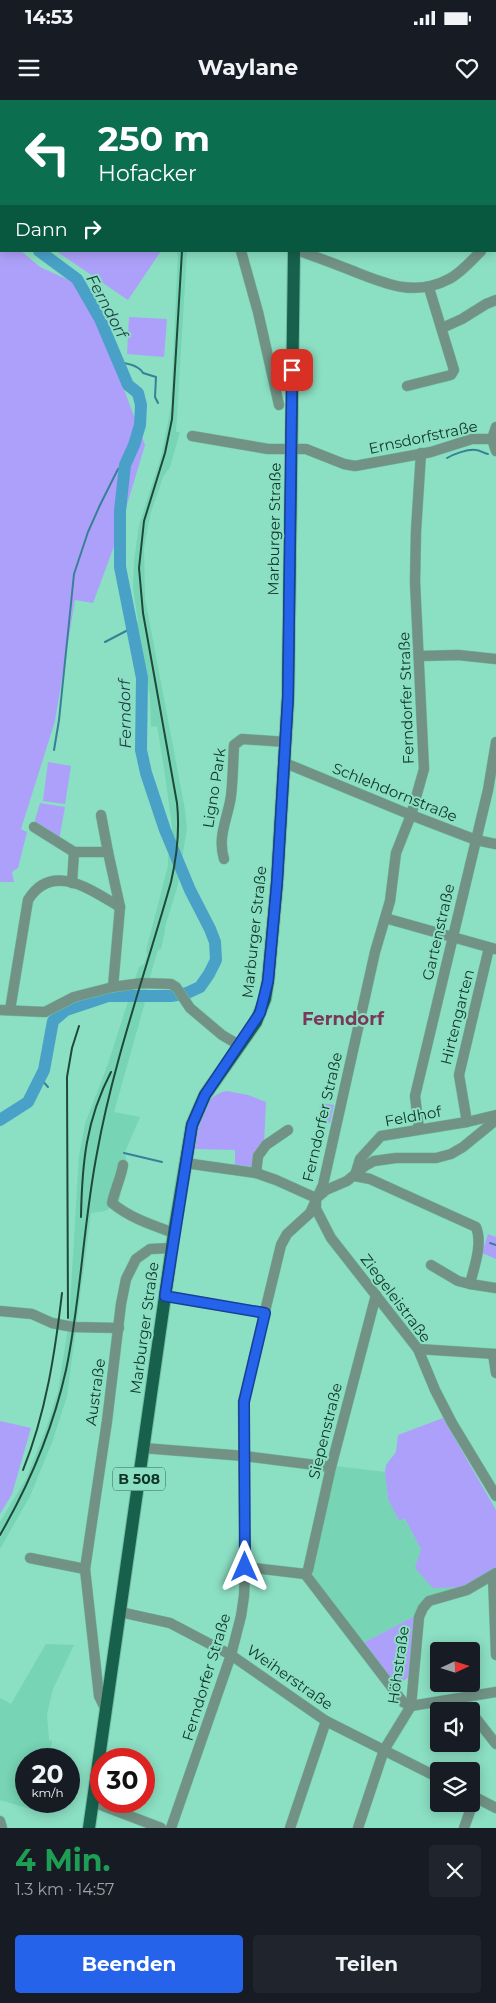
<!DOCTYPE html>
<html lang="de">
<meta charset="utf-8">
<style>
:root{--surface:#171b24;--page:#20242c;--text:#f1f3f6;--muted:#9ea1a6;--accent:#2563eb}
body{margin:0;font-family:Montserrat,sans-serif;background:var(--page);color:var(--text);height:100vh;display:flex;flex-direction:column;font-size:19px;white-space:nowrap}
*{box-sizing:border-box;margin:0}
p{font-size:16px;color:var(--muted)}
.icon{flex:none;width:28px;height:28px;fill:none;stroke:currentColor;stroke-width:2;stroke-linecap:round;stroke-linejoin:round}
.map{position:relative;height:1728px;overflow:hidden}
.side{display:flex;flex-direction:column;background:var(--surface);flex:1}
.side>*{flex:none}
.top-card{position:absolute;left:0px;top:0px;width:496px;height:152px;box-shadow:0 2px 12px #0003;background:#0b6e4f;color:#fff;overflow:hidden}
.needle{width:32px;rotate:86deg}
.tools{position:absolute;left:430px;top:1542px;display:grid;gap:10px}
.tools a{display:grid;place-items:center;width:50px;height:50px;border-radius:5px;background:var(--surface);box-shadow:0 2px 12px #0003;font-size:25px}
.speed{position:absolute;left:15px;top:1648px;display:flex;gap:10px;font-size:25px;font-weight:700;text-align:center}
.speed>*{display:grid;place-content:center;width:65px;height:65px;border-radius:50%;background:var(--surface);box-shadow:0 2px 12px #0003;line-height:1}
.speed small{font-size:12px;font-weight:400}
.speed .limit{border:8px solid #d22;background:#fff;color:#111}
.pin{position:absolute;display:grid;place-items:center;width:42px;height:42px;color:#fff;margin:-21px;border-radius:10px;box-shadow:0 2px 8px #0006}
.me{position:absolute;width:55px;margin:-28px;rotate:0deg;stroke-linejoin:round;filter:drop-shadow(0 0 4px #0008)}
.turn{display:flex;align-items:center;gap:18px;height:105px;padding:0 15px;font-size:22px}
.turn .icon{width:65px;height:65px;stroke-width:2.5}
.turn b{display:block;font-size:35px;line-height:42px}
.then{display:flex;align-items:center;height:48px;padding:0 15px;background:#0003;gap:10px;font-size:19px}
.round{display:grid;place-items:center;flex:none;width:52px;height:52px;border-radius:5px;background:var(--page)}
.head{display:flex;align-items:center;justify-content:space-between;height:85px;padding:0 15px}
h1{font-size:30px;font-weight:700;line-height:38px;color:#1e9e55}
.cta{display:flex;gap:10px;margin-top:auto;padding:10px 15px}
.cta a{flex:1;height:58px;border-radius:5px;background:var(--accent);color:#fff;font-size:20px;font-weight:700;line-height:58px;text-align:center}
.cta a+a{background:var(--page);color:var(--text)}
.status{display:flex;justify-content:space-between;align-items:center;height:35px;padding:0 25px;background:var(--surface);direction:ltr}
.status svg{height:14px;fill:currentColor}
header{display:flex;justify-content:space-between;align-items:center;height:65px;padding:0 15px;background:var(--surface);font-size:22px;font-weight:700}
.map>svg:first-child{display:block}
</style>
<div class="status"><b>14:53</b><svg viewBox="0 0 49 12"><path d="M0 12V9h3v3zM5 12V6h3v6zM10 12V3h3v9zM15 12V0h3v12zM26 1h20v11H26zM47 4h2v5h-2z"/></svg></div>
<header><svg class="icon" aria-label="menu" viewBox="0 0 24 24"><path d="M4 6h16M4 12h16M4 18h16"/></svg>Waylane<svg class="icon" aria-label="heart" viewBox="0 0 24 24"><path d="M12 20l-8-8c-3-5 5-10 8-4 3-6 11-1 8 4z"/></svg></header>
<div class="map">
<svg width="496" height="1728" viewBox="0 0 496 1728">
<rect width="100%" height="100%" fill="#8bdfc2"/>
<g fill="#77d4b5">
<path d="M 177,151 L 187,151 L 176,332 L 180,332 L 170,367 L 163,377 L 150,415 L 144,448 L 145,498 L 185,710 L 187,729 L 177,788 L 165,827 L 165,831 L 161,849 L 158,850 L 153,866 L 146,893 L 145,902 L 114,1012 L 140,1017 L 125,1052 L 127,1064 L 119,1102 L 105,1111 L 91,1113 L 67,1296 L 53,1340 L 30,1396 L 0,1449 L 0,1422 L 26,1379 L 46,1329 L 58,1291 L 69,1222 L 79,1056 L 85,1024 L 108,964 L 139,867 L 144,864 L 147,855 L 146,851 L 168,766 L 168,757 L 172,748 L 172,726 L 164,668 L 157,626 L 151,627 L 150,596 L 136,522 L 138,521 L 133,488 L 134,462 L 139,425 L 161,357 L 171,307 L 178,155 Z"/>
<path d="M 335,1366 L 385,1372 L 388,1399 L 404,1418 L 421,1449 L 467,1487 L 427,1499 L 415,1516 L 363,1543 L 308,1470 Z"/>
<path d="M 46,1544 L 74,1545 L 53,1589 L 47,1614 L 49,1640 L 52,1641 L 49,1659 L 26,1659 L 26,1701 L 38,1701 L 34,1710 L 0,1700 L 0,1598 L 11,1604 Z"/>
</g>
<g fill="#ada0fa">
<path d="M 0,134 L 1,151 L 21,151 L 40,167 L 75,183 L 98,221 L 145,345 L 116,441 L 93,503 L 75,500 L 55,621 L 21,729 L 27,732 L 18,768 L 12,772 L 14,782 L 0,782 Z"/>
<path d="M 56,151 L 161,151 L 128,200 Z"/>
<path d="M 129,217 L 167,219 L 164,257 L 127,254 Z"/>
<path d="M 48,662 L 71,666 L 65,704 L 43,701 Z"/>
<path d="M 40,703 L 65,707 L 59,740 L 36,726 L 35,720 Z"/>
<path d="M 227,991 L 248,995 L 266,1002 L 264,1044 L 254,1067 L 235,1065 L 235,1050 L 195,1049 C 198,1027 201,995 227,991 Z"/>
<path d="M 321,1003 L 334,1005 L 330,1023 L 317,1023 Z"/>
<path d="M 488,1134 L 496,1137 L 496,1159 L 482,1153 Z"/>
<path d="M 443,1318 L 496,1410 L 496,1468 L 467,1487 L 433,1488 L 415,1468 L 421,1449 L 405,1419 L 399,1420 L 388,1399 L 385,1372 L 386,1365 L 396,1352 L 398,1335 Z"/>
<path d="M 0,1321 L 31,1328 L 12,1394 L 0,1414 Z"/>
<path d="M 415,1516 L 409,1577 L 394,1587 L 363,1543 Z"/>
</g>
<g fill="none" stroke-linecap="round" stroke-linejoin="round">
<g stroke="#388098" stroke-width="2">
<path d="M 117,262 C 126,263 139,265 143,273 L 156,277 L 155,297 L 158,303"/>
<path d="M 447,358 C 454,354 467,349 476,350 C 480,350 483,353 488,354"/>
<path d="M 105,542 L 128,530 L 132,524"/>
<path d="M 54,650 L 59,620 L 74,474 L 88,432 L 100,405 L 118,369 L 125,365"/>
<path d="M 40,978 L 48,987"/>
<path d="M 124,1053 L 162,1062"/>
<path d="M 490,1143 L 496,1145"/>
</g>
<g stroke="#49a1c8" stroke-width="12">
<path d="M 0,125 L 1,126"/>
<path d="M 0,1020 L 28,1002 L 44,970 L 53,921 L 66,910 L 108,896 L 171,896 L 187,893 L 200,887 L 209,874 L 216,860 L 215,842 L 210,829 L 190,790 L 165,730 L 146,673 L 141,650 L 142,578 L 120,467 L 120,411 L 125,365 L 134,345 L 140,325 L 141,305 L 138,293 L 128,285 L 100,219 L 77,179 L 39,151"/>
</g>
<g stroke="#73bda3" stroke-width="11">
<g id="minor">
<path d="M 97,0 L 98,1"/>
<path d="M 188,0 L 188,1"/>
<path d="M 232,0 L 236,1"/>
<path d="M 0,1 L 1,2"/>
<path d="M 495,136 L 496,135"/>
<path d="M 241,151 L 258,212 L 279,305"/>
<path d="M 299,151 C 317,157 335,164 353,171 C 386,184 415,197 449,179 C 461,173 471,161 481,151"/>
<path d="M 442,228 L 462,219 L 486,204 L 496,200"/>
<path d="M 407,286 L 451,275 L 454,270 L 429,188"/>
<path d="M 192,336 L 268,349 L 306,349 L 344,364 L 355,366 L 431,352 L 472,339 L 492,339"/>
<path d="M 492,339 L 496,327"/>
<path d="M 492,339 L 496,351"/>
<path d="M 420,556 L 458,555 L 496,559"/>
<path d="M 285,663 L 411,715 L 476,740 L 496,744"/>
<path d="M 101,715 L 108,752"/>
<path d="M 34,727 L 74,752 L 108,752 L 120,807 L 113,887"/>
<path d="M 224,759 C 217,736 228,718 231,696 C 233,679 233,662 234,645 L 242,639 L 286,642"/>
<path d="M 72,783 L 74,752"/>
<path d="M 385,818 L 495,849"/>
<path d="M 0,910 L 45,912 L 74,897 L 113,887 L 142,883 L 171,884 L 176,887 L 190,908 L 222,935 L 239,945"/>
<path d="M 10,910 L 28,800 C 52,761 91,790 120,807"/>
<path d="M 467,1022 L 459,975 L 489,848"/>
<path d="M 419,1029 L 415,996 L 488,690 L 496,642"/>
<path d="M 185,1063 L 256,1073 L 276,1080 L 316,1098"/>
<path d="M 123,1065 C 121,1078 115,1089 112,1103 C 130,1118 152,1125 174,1133"/>
<path d="M 356,1072 L 360,1059 L 381,1036 L 467,1022 L 496,1015"/>
<path d="M 256,1073 L 258,1056 L 266,1045 L 288,1030"/>
<path d="M 355,1076 L 370,1079 L 476,1127 C 483,1144 474,1167 470,1184 L 496,1188"/>
<path d="M 319,1096 L 326,1090 L 347,1081 L 365,1066 L 374,1061 L 396,1058 L 436,1058 L 451,1054 L 463,1047 L 496,1020"/>
<path d="M 316,1099 L 316,1109 L 331,1138 L 418,1249 L 435,1290 L 452,1323 L 496,1396"/>
<path d="M 431,1165 L 458,1181 L 470,1184"/>
<path d="M 165,1196 L 265,1213"/>
<path d="M 0,1211 L 32,1214 L 52,1223 L 73,1227 L 119,1228"/>
<path d="M 418,1249 L 496,1254"/>
<path d="M 493,1254 L 496,1273"/>
<path d="M 143,1348 L 244,1356 L 331,1367"/>
<path d="M 30,1458 L 85,1469"/>
<path d="M 245,1467 L 305,1474 L 403,1602 L 411,1606 L 496,1592"/>
<path d="M 305,1474 L 308,1470 L 331,1367 L 376,1195"/>
<path d="M 493,1476 L 496,1555"/>
<path d="M 120,1512 L 170,1523 L 231,1555 L 326,1621 L 439,1678"/>
<path d="M 106,1610 L 99,1596 L 85,1469 L 107,1321 L 121,1204 L 126,1179 L 136,1159 L 150,1149 L 172,1148"/>
<path d="M 471,1612 L 496,1644"/>
<path d="M 471,1695 L 496,1708"/>
<path d="M 93,1702 L 161,1728"/>
<path d="M 0,1721 L 2,1728"/>
<path d="M 171,1728 L 231,1555 L 241,1516 L 244,1496 L 245,1467 L 243,1302 L 281,1145 L 287,1134 L 310,1113 L 323,1085 L 375,852 L 390,801 L 396,753 L 411,715 L 424,669 L 415,482 L 416,431 L 421,353"/>
<path d="M 290,1728 L 326,1621"/>
<path d="M 358,1728 L 384,1650 L 411,1606 L 419,1517 L 423,1508 L 429,1501 L 467,1490 L 496,1473"/>
<path d="M 464,1728 L 475,1697"/>
</g>
</g>
<g stroke="#73bda3" stroke-width="14">
<g id="major">
<path d="M 334,1 L 335,0"/>
<path d="M 89,1728 L 174,1133 L 192,1025 L 205,995 L 256,922 L 265,899 L 268,881 L 277,782 L 288,597 L 294,151"/>
</g>
</g>
<use href="#minor" stroke="#719285" stroke-width="10"/>
<use href="#major" stroke="#17604c" stroke-width="12"/>
<g stroke="#20493c" stroke-width="2">
<path d="M 147,0 L 148,1"/>
<path d="M 81,1117 C 82,1063 86,1020 111,972"/>
<path d="M 68,1218 L 67,977 L 72,948 L 79,926"/>
<path d="M 23,1370 C 46,1313 55,1253 62,1193"/>
<path d="M 0,1435 C 30,1383 53,1329 66,1270 C 81,1199 83,1125 97,1053 C 113,963 146,871 171,782 C 177,756 180,731 177,703 L 143,513 L 139,468 L 144,421 L 165,353 L 172,319 L 182,151"/>
</g>
</g>
<g fill="none" stroke-linecap="round" stroke-linejoin="round">
<g stroke="#184099" stroke-width="12">
<path id="route" d="M 245,1467 L 244,1302 L 265,1213 L 165,1196 L 192,1025 L 205,995 L 260,913 L 268,881 L 277,782 L 288,597 L 292,270"/>
</g>
<use href="#route" stroke="#2563eb" stroke-width="9"/>
</g>
<g text-anchor="middle" dominant-baseline="central" stroke-width="4" stroke-linejoin="round" paint-order="stroke">
<rect fill="#8bdfc2" stroke="#366757" stroke-width="1" x="113" y="1367.5" width="52" height="23" rx="4"/>
<g font-size="14" font-weight="bold" fill="#113429">
<text x="139" y="1379">B 508</text>
</g>
<g font-size="15" fill="#113429" stroke="#8bdfc2">
<text transform="translate(423 337) rotate(-12)">Ernsdorfstraße</text>
<text transform="translate(274 429) rotate(-89)">Marburger Straße</text>
<text transform="translate(406 598) rotate(-92)">Ferndorfer Straße</text>
<text transform="translate(214 688) rotate(-81)">Ligno Park</text>
<text transform="translate(395 692) rotate(22)">Schlehdornstraße</text>
<text transform="translate(254 832) rotate(-84)">Marburger Straße</text>
<text transform="translate(438 832) rotate(-77)">Gartenstraße</text>
<text transform="translate(457 917) rotate(-76)">Hirtengarten</text>
<text transform="translate(413 1016) rotate(-10)">Feldhof</text>
<text transform="translate(322 1017) rotate(-77)">Ferndorfer Straße</text>
<text transform="translate(396 1198) rotate(53)">Ziegeleistraße</text>
<text transform="translate(144 1228) rotate(-82)">Marburger Straße</text>
<text transform="translate(95 1292) rotate(-82)">Austraße</text>
<text transform="translate(325 1331) rotate(-76)">Siepenstraße</text>
<text transform="translate(398 1565) rotate(-82)">Höhstraße</text>
<text transform="translate(206 1577) rotate(-73)">Ferndorfer Straße</text>
<text transform="translate(290 1577) rotate(35)">Weiherstraße</text>
</g>
<g font-size="16" font-style="italic" fill="#1f3a47" stroke="#8bdfc2">
<text transform="translate(107 206) rotate(62)">Ferndorf</text>
<text transform="translate(125 614) rotate(-91)">Ferndorf</text>
</g>
<g font-size="18" font-weight="bold" fill="#79385a" stroke="#8bdfc2">
<text x="343" y="919">Ferndorf</text>
</g>
</g>
</svg>
<div class="tools">
<a><svg class="needle" viewBox="-14 -14 28 28"><path d="M0-13l5 13h-10z" fill="#e53935"/><path d="M0 13l5-13h-10z" fill="#9ea1a6"/></svg></a>
<a><svg class="icon" aria-label="sound" viewBox="0 0 24 24"><path d="M4 9h4l5-4v14l-5-4H4zM17 9q2 3 0 6"/></svg></a>
<a><svg class="icon" aria-label="layers" viewBox="0 0 24 24"><path d="M12 4l9 5-9 5-9-5zM3 14l9 5 9-5"/></svg></a>
</div>
<div class="speed"><div>20<small>km/h</small></div><div class="limit">30</div></div>
<div class="pin" style="left:292px;top:270px;background:#d93025"><svg class="icon" aria-label="arrive" viewBox="0 0 24 24"><path d="M6 21V4h12l-3 4 3 4H6"/></svg></div>
<svg class="me" style="left:245px;top:1467px" viewBox="-20 -20 40 40"><path d="M0-17L14 15 0 8-14 15z" fill="#2563eb" stroke="#fff" stroke-width="4"/></svg>
<div class="top-card">
<div class="turn"><svg class="icon" aria-label="left" viewBox="0 0 24 24"><path d="M17 20v-9H6M10 6l-5 5 5 5"/></svg><div><b>250 m</b>Hofacker</div></div>
<div class="then">Dann<svg class="icon" aria-label="right" viewBox="0 0 24 24"><path d="M7 20v-9h11M14 6l5 5-5 5"/></svg></div>
</div>
</div>
<section class="side">
<div class="head"><div><h1>4 Min.</h1><p>1.3 km · 14:57</p></div><a class="round"><svg class="icon" aria-label="close" viewBox="0 0 24 24"><path d="M6 6l12 12M18 6L6 18"/></svg></a></div>
<div class="cta"><a>Beenden</a><a>Teilen</a></div>
</section>
